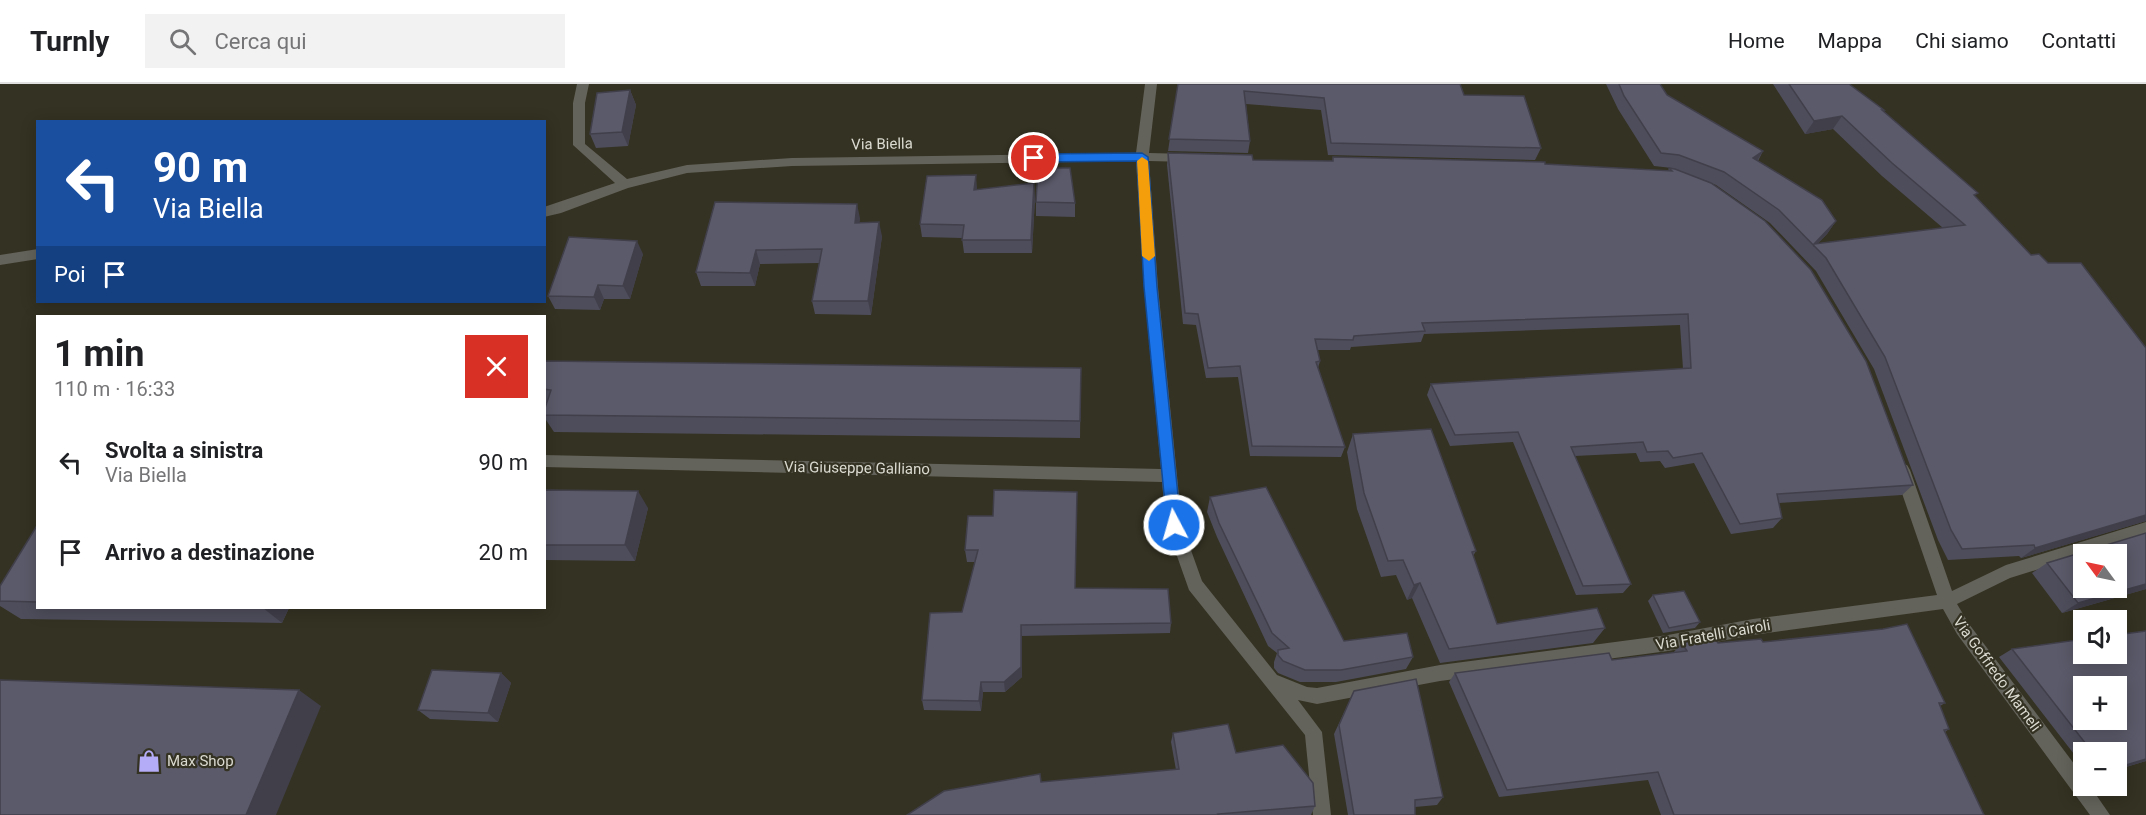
<!DOCTYPE html>
<html lang="it">
<meta charset="utf-8">
<style>
:root{--surface:#fff;--page:#f2f2f2;--text:#202124;--muted:#757577;--line:#e0e0e0}
body{margin:0;font-family:Roboto,sans-serif;background:var(--page);color:var(--text);height:100vh;display:flex;flex-direction:column;font-size:22px;white-space:nowrap}
*{box-sizing:border-box;margin:0}
p{font-size:20px;color:var(--muted)}
.icon{flex:none;width:33px;height:33px;fill:none;stroke:currentColor;stroke-width:2;stroke-linecap:round;stroke-linejoin:round}
.map{position:relative;flex:1;overflow:hidden}
.panel{position:absolute;left:36px;top:231px;width:510px;height:294px;display:flex;flex-direction:column;background:var(--surface);border-radius:0px;box-shadow:0 3px 15px #0003}
.panel>*{flex:none}
.top-card{position:absolute;left:36px;top:36px;width:510px;height:183px;border-radius:0px;box-shadow:0 3px 15px #0003;background:#1a4fa0;color:#fff;overflow:hidden}
.needle{width:39px;rotate:303deg}
.fabs{position:absolute;left:2073px;top:460px;display:grid;gap:12px}
.fabs a{display:grid;place-items:center;width:54px;height:54px;border-radius:0px;background:var(--surface);box-shadow:0 3px 15px #0003;font-size:30px}
.pin{position:absolute;display:grid;place-items:center;width:51px;height:51px;color:#fff;margin:-26px;border:3px solid #fff;border-radius:50%;box-shadow:0 2px 6px #0007}
.me{position:absolute;width:66px;margin:-33px;rotate:354deg;stroke-linejoin:round;filter:drop-shadow(0 0 4px #0008)}
.turn{display:flex;align-items:center;gap:21px;height:126px;padding:0 18px;font-size:27px}
.turn .icon{width:78px;height:78px;stroke-width:2.5}
.turn b{display:block;font-size:42px;line-height:51px}
.then{display:flex;align-items:center;height:57px;padding:0 18px;background:#0003;gap:12px;font-size:22px}
.round{display:grid;place-items:center;flex:none;width:63px;height:63px;border-radius:0px;background:var(--page)}
.overview{display:flex;align-items:center;justify-content:space-between;height:102px;padding:0 18px}
h1{font-size:36px;font-weight:700;line-height:45px}
ul{padding:0;list-style:none}
li{display:flex;align-items:center;gap:18px;height:90px;padding:0 18px}
li div{flex:1}
li b{display:block;font-size:22px}
li em{font-style:normal}
header{display:flex;align-items:center;gap:36px;box-sizing:border-box;height:84px;padding:0 30px;background:var(--surface);border-bottom:2px solid var(--line)}
header strong{font-size:28px}
nav{display:flex;gap:33px;margin-inline-start:auto;font-size:21px}
.search{width:420px;height:54px;background:var(--page);display:flex;align-items:center;gap:15px;box-sizing:border-box;padding:0 21px;border-radius:0px;color:var(--muted);font-size:22px}
.map>svg:first-child{display:block}
</style>
<header>
<strong>Turnly</strong>
<div class="search"><svg class="icon" aria-label="search" viewBox="0 0 24 24"><circle cx="10" cy="10" r="6"/><path d="M15 15l6 6"/></svg>Cerca qui</div>
<nav><a>Home</a><a>Mappa</a><a>Chi siamo</a><a>Contatti</a></nav>
</header>
<div class="map">
<svg width="2146" height="731" viewBox="0 0 2146 731">
<rect width="100%" height="100%" fill="#343222"/>
<g fill="none" stroke-linecap="round" stroke-linejoin="round">
<g fill="#64635b" fill-rule="evenodd">
<path d="M 577,0 L 589,0 L 585,19 L 585,60 L 627,95 L 687,81 L 792,74 L 1136,69 L 1145,0 L 1157,0 L 1149,69 L 1188,70 L 1194,74 L 1188,78 L 1149,77 L 1158,203 L 1182,441 L 1202,497 L 1277,591 L 1307,603 L 1317,604 L 1440,581 L 1668,551 L 1753,535 L 1937,511 L 1894,386 L 1897,381 L 1902,380 L 1907,381 L 1910,386 L 1952,507 L 2006,481 L 2146,438 L 2146,452 L 2010,494 L 1957,520 L 1969,540 L 2084,693 L 2084,702 L 2090,702 L 2110,731 L 2090,731 L 1957,550 L 1943,525 L 1753,551 L 1668,567 L 1440,597 L 1317,620 L 1298,616 L 1322,648 L 1331,731 L 1313,731 L 1305,651 L 1189,506 L 1166,441 L 1162,398 L 544,383 L 544,371 L 1161,385 L 1144,203 L 1136,77 L 792,82 L 687,89 L 628,104 L 561,129 L 544,133 L 544,123 L 615,99 L 573,61 L 573,19 Z"/>
<path d="M 38,165 L 38,175 L 0,181 L 0,171 Z"/>
</g>
</g>
<g fill="#4e4d5b">
<path d="M 1178,0 L 1464,11 L 1541,64 L 1535,76 L 1328,71 L 1321,26 L 1246,20 L 1250,57 L 1248,69 L 1168,67 Z"/>
<path d="M 1606,0 L 1660,0 L 1667,11 L 1763,67 L 1758,77 L 1836,137 L 1827,150 L 1817,160 L 1943,144 L 1882,92 L 1833,45 L 1805,50 L 1773,0 L 1849,0 L 1884,26 L 1883,27 L 1975,112 L 2031,171 L 2048,179 L 2146,264 L 2146,437 L 2021,474 L 2019,472 L 1948,476 L 1938,456 L 1874,285 L 1816,187 L 1770,139 L 1716,101 L 1696,93 L 1913,401 L 1902,411 L 1779,419 L 1782,434 L 1773,444 L 1731,450 L 1694,379 L 1665,384 L 1660,377 L 1640,378 L 1636,369 L 1575,372 L 1631,500 L 1623,509 L 1576,511 L 1513,358 L 1450,362 L 1427,311 L 1431,300 L 1683,285 L 1680,241 L 1424,250 L 1421,258 L 1351,263 L 1350,266 L 1317,266 L 1320,277 L 1318,284 L 1345,363 L 1341,373 L 1250,372 L 1238,293 L 1206,294 L 1196,241 L 1183,240 L 1167,81 L 1168,69 L 1253,76 L 1332,77 L 1333,73 L 1545,80 L 1668,87 L 1669,84 L 1672,84 L 1654,82 L 1618,25 Z"/>
<path d="M 630,6 L 636,21 L 628,62 L 596,64 L 590,50 Z"/>
<path d="M 977,105 L 1035,113 L 1032,169 L 964,169 L 962,154 L 922,153 L 920,140 Z"/>
<path d="M 715,118 L 860,134 L 859,139 L 882,152 L 871,231 L 815,230 L 812,217 L 819,179 L 760,180 L 755,202 L 701,202 L 696,188 Z"/>
<path d="M 1036,118 L 1075,119 L 1075,133 L 1036,132 Z"/>
<path d="M 643,170 L 630,215 L 604,215 L 600,226 L 555,225 L 548,212 Z"/>
<path d="M 544,277 L 1081,284 L 1080,354 L 554,348 L 544,333 L 544,327 L 546,322 L 544,321 Z"/>
<path d="M 1353,350 L 1476,467 L 1473,472 L 1497,540 L 1605,544 L 1593,559 L 1440,579 L 1412,514 L 1407,516 L 1396,491 L 1381,493 L 1357,425 L 1347,368 Z"/>
<path d="M 544,406 L 648,424 L 635,477 L 544,476 Z"/>
<path d="M 1210,413 L 1344,557 L 1413,573 L 1406,585 L 1336,598 L 1300,598 L 1278,589 L 1274,584 L 1274,578 L 1277,569 L 1268,562 L 1217,453 L 1207,428 Z"/>
<path d="M 968,432 L 1075,504 L 1171,539 L 1170,549 L 1022,552 L 1022,593 L 1005,608 L 983,608 L 981,627 L 924,626 L 922,616 L 962,528 L 975,478 L 967,478 L 965,466 Z"/>
<path d="M 38,440 L 38,524 L 289,524 L 282,539 L 21,535 L 0,522 L 0,502 Z"/>
<path d="M 2047,479 L 2146,505 L 2062,529 L 2032,489 Z"/>
<path d="M 1653,511 L 1700,538 L 1695,544 L 1663,549 L 1648,517 Z"/>
<path d="M 1763,558 L 1945,619 L 1940,622 L 1949,645 L 1945,648 L 1984,731 L 1661,731 L 1648,696 L 1499,713 L 1449,598 L 1455,589 L 1612,576 L 1673,569 L 1682,559 L 1718,559 Z"/>
<path d="M 2012,565 L 2146,677 L 2116,686 L 2116,669 L 2084,669 L 2084,683 L 1999,573 Z"/>
<path d="M 501,589 L 511,599 L 498,638 L 430,635 L 418,626 Z"/>
<path d="M 1354,607 L 1443,713 L 1437,721 L 1415,723 L 1415,731 L 1348,731 L 1334,650 Z"/>
<path d="M 1173,649 L 1236,669 L 1315,722 L 1311,731 L 907,731 L 1041,698 L 1176,686 L 1171,658 Z"/>
</g>
<g fill="#403f4a">
<path d="M 630,6 L 636,21 L 628,62 L 622,48 Z"/>
<path d="M 1842,32 L 1833,45 L 1805,50 L 1814,37 Z"/>
<path d="M 1763,67 L 1755,80 L 1753,74 Z"/>
<path d="M 976,91 L 977,104 L 976,119 L 974,106 Z"/>
<path d="M 1034,99 L 1035,113 L 1032,169 L 1031,156 Z"/>
<path d="M 857,120 L 860,134 L 858,152 L 855,139 Z"/>
<path d="M 1836,137 L 1827,150 L 1814,163 L 1813,162 Z"/>
<path d="M 879,138 L 882,152 L 871,231 L 868,217 Z"/>
<path d="M 637,157 L 643,170 L 630,215 L 623,202 Z"/>
<path d="M 756,166 L 760,180 L 755,202 L 750,189 Z"/>
<path d="M 598,201 L 604,215 L 600,226 L 594,213 Z"/>
<path d="M 638,407 L 648,424 L 635,477 L 625,461 Z"/>
<path d="M 2146,431 L 2146,437 L 2021,474 L 2035,464 Z"/>
<path d="M 1420,499 L 1412,514 L 1407,516 L 1414,501 Z"/>
<path d="M 2146,500 L 2146,505 L 2062,529 L 2078,519 Z"/>
<path d="M 263,524 L 289,524 L 282,539 Z"/>
<path d="M 1021,541 L 1022,552 L 1022,593 L 1005,608 L 1004,598 Z"/>
<path d="M 501,589 L 511,599 L 498,638 L 488,629 Z"/>
<path d="M 981,598 L 983,608 L 981,627 L 979,617 Z"/>
<path d="M 299,606 L 321,622 L 276,731 L 246,731 Z"/>
<path d="M 2146,675 L 2146,677 L 2116,686 L 2116,684 Z"/>
</g>
<g fill="#5b5a6a" stroke="#403f4a" stroke-width="1.5" fill-rule="evenodd">
<path d="M 1178,0 L 1460,0 L 1464,11 L 1524,12 L 1541,64 L 1331,59 L 1324,14 L 1244,7 L 1250,57 L 1169,55 Z"/>
<path d="M 1619,0 L 1660,0 L 1667,11 L 1763,67 L 1753,74 L 1822,116 L 1836,137 L 1814,160 L 1965,141 L 1892,79 L 1842,32 L 1814,37 L 1789,0 L 1849,0 L 1884,26 L 1882,26 L 1978,109 L 1974,111 L 2031,171 L 2039,170 L 2048,179 L 2081,179 L 2146,264 L 2146,431 L 2035,464 L 2034,461 L 1962,465 L 1951,446 L 1885,273 L 1826,174 L 1779,126 L 1724,88 L 1679,71 L 1661,69 L 1624,12 Z"/>
<path d="M 630,6 L 622,48 L 590,50 L 597,9 Z"/>
<path d="M 1168,69 L 1252,71 L 1253,76 L 1333,77 L 1333,73 L 1545,78 L 1545,80 L 1672,87 L 1669,84 L 1675,85 L 1711,99 L 1765,137 L 1811,186 L 1866,277 L 1913,401 L 1777,410 L 1782,434 L 1740,440 L 1702,369 L 1673,374 L 1668,367 L 1647,368 L 1643,358 L 1571,363 L 1631,500 L 1583,502 L 1518,348 L 1455,351 L 1431,300 L 1691,284 L 1688,230 L 1422,239 L 1425,247 L 1354,252 L 1353,256 L 1315,255 L 1320,277 L 1316,278 L 1345,363 L 1252,362 L 1240,282 L 1208,284 L 1198,230 L 1185,229 Z"/>
<path d="M 1038,84 L 1070,84 L 1075,119 L 1036,118 Z"/>
<path d="M 976,91 L 974,106 L 1034,99 L 1031,156 L 962,156 L 964,141 L 920,140 L 927,92 Z"/>
<path d="M 715,118 L 857,120 L 855,139 L 879,138 L 868,217 L 812,217 L 822,165 L 756,166 L 750,189 L 696,188 Z"/>
<path d="M 569,153 L 637,157 L 623,202 L 598,201 L 594,213 L 548,212 Z"/>
<path d="M 544,277 L 1081,284 L 1080,337 L 544,331 L 544,327 L 551,306 L 544,305 Z"/>
<path d="M 1431,345 L 1476,467 L 1472,468 L 1497,540 L 1597,524 L 1605,544 L 1449,565 L 1420,499 L 1414,501 L 1403,476 L 1388,477 L 1364,409 L 1353,350 Z"/>
<path d="M 1266,403 L 1344,557 L 1407,549 L 1413,573 L 1341,586 L 1305,586 L 1283,577 L 1278,571 L 1278,566 L 1289,564 L 1272,549 L 1219,439 L 1210,413 Z"/>
<path d="M 544,406 L 638,407 L 625,461 L 544,461 Z"/>
<path d="M 994,406 L 1077,408 L 1075,504 L 1168,505 L 1171,539 L 1021,541 L 1021,583 L 1004,598 L 981,598 L 979,617 L 922,616 L 930,529 L 962,528 L 978,466 L 965,466 L 968,432 L 993,432 Z"/>
<path d="M 38,440 L 38,518 L 0,517 L 0,502 Z"/>
<path d="M 2146,449 L 2146,500 L 2078,519 L 2047,479 ZM 2084,471 L 2116,471 L 2116,504 L 2084,504 Z"/>
<path d="M 1684,507 L 1700,538 L 1669,544 L 1653,511 Z"/>
<path d="M 1907,540 L 1945,619 L 1939,619 L 1949,645 L 1944,646 L 1984,731 L 1674,731 L 1658,688 L 1507,706 L 1455,589 L 1609,569 L 1612,576 L 1687,567 L 1682,559 L 1714,553 L 1718,559 L 1761,555 L 1763,558 L 1883,545 Z"/>
<path d="M 2146,547 L 2146,675 L 2116,684 L 2116,669 L 2093,669 L 2012,565 L 2084,555 L 2084,570 L 2116,570 L 2116,551 ZM 2084,603 L 2116,603 L 2116,636 L 2084,636 Z"/>
<path d="M 432,586 L 501,589 L 488,629 L 418,626 Z"/>
<path d="M 1416,595 L 1443,713 L 1415,716 L 1415,731 L 1354,731 L 1339,641 L 1354,607 Z"/>
<path d="M 0,596 L 299,606 L 246,731 L 0,731 Z"/>
<path d="M 1228,640 L 1236,669 L 1283,661 L 1313,699 L 1315,722 L 1218,730 L 1219,731 L 907,731 L 944,707 L 1040,690 L 1041,698 L 1179,685 L 1173,649 Z"/>
</g>
<path fill="#1a73e8" stroke="#114b97" stroke-width="1.5" d="M 1142,69 L 1148,73 L 1157,203 L 1181,441 L 1179,445 L 1174,447 L 1169,445 L 1167,441 L 1144,203 L 1137,77 L 1034,78 L 1028,74 L 1034,70 Z"/>
<path fill="#f59e0b" d="M 1142,73 L 1148,77 L 1155,172 L 1149,177 L 1142,172 L 1137,77 Z"/>
<defs>
<g id="shop-bare" transform="scale(1.8)"><path d="M-5-2.5h2.3a2.7 3.5 0 0 1 5.4 0H5L5.5 6h-11ZM-1.5-2.5h3a1.5 2.3 0 0 0-3 0Z" fill="#b5acf8" stroke="#343222" stroke-width="2.5" paint-order="stroke"/></g>
</defs>
<g fill-rule="evenodd">
<use href="#shop-bare" x="149" y="677"/>
</g>
<g text-anchor="middle" dominant-baseline="central" stroke-width="4.5" stroke-linejoin="round" paint-order="stroke">
<g font-size="15" fill="#dbdad1" stroke="#343222">
<text transform="translate(882 60) rotate(-1)">Via Biella</text>
<text transform="translate(857 384) rotate(1)">Via Giuseppe Galliano</text>
<text transform="translate(1713 551) rotate(-10)">Via Fratelli Cairoli</text>
<text transform="translate(1997 590) rotate(54)">Via Goffredo Mameli</text>
</g>
<g font-size="15" fill="#dbdad1" stroke="#343222" text-anchor="start">
<text x="167" y="677">Max Shop</text>
</g>
</g>
</svg>
<div class="fabs">
<a><svg class="needle" viewBox="-14 -14 28 28"><path d="M0-13l5 13h-10z" fill="#e53935"/><path d="M0 13l5-13h-10z" fill="#757577"/></svg></a>
<a><svg class="icon" aria-label="sound" viewBox="0 0 24 24"><path d="M4 9h4l5-4v14l-5-4H4zM17 9q2 3 0 6"/></svg></a>
<a>+</a>
<a>−</a>
</div>
<div class="pin" style="left:1034px;top:74px;background:#d93025"><svg class="icon" aria-label="arrive" viewBox="0 0 24 24"><path d="M6 21V4h12l-3 4 3 4H6"/></svg></div>
<svg class="me" style="left:1174px;top:441px" viewBox="-20 -20 40 40"><circle r="17" fill="#1a73e8" stroke="#fff" stroke-width="3"/><path d="M0-11L8 9 0 5-8 9z" fill="#fff"/></svg>
<div class="top-card">
<div class="turn"><svg class="icon" aria-label="left" viewBox="0 0 24 24"><path d="M17 20v-9H6M10 6l-5 5 5 5"/></svg><div><b>90 m</b>Via Biella</div></div>
<div class="then">Poi<svg class="icon" aria-label="arrive" viewBox="0 0 24 24"><path d="M6 21V4h12l-3 4 3 4H6"/></svg></div>
</div>
<section class="panel">
<div class="overview"><div><h1>1 min</h1><p>110 m · 16:33</p></div><a class="round" style="background:#d93025;color:#fff"><svg class="icon" aria-label="close" viewBox="0 0 24 24"><path d="M6 6l12 12M18 6L6 18"/></svg></a></div>
<ul>
<li><svg class="icon" aria-label="left" viewBox="0 0 24 24"><path d="M17 20v-9H6M10 6l-5 5 5 5"/></svg><div><b>Svolta a sinistra</b><p>Via Biella</p></div><em>90 m</em></li>
<li><svg class="icon" aria-label="arrive" viewBox="0 0 24 24"><path d="M6 21V4h12l-3 4 3 4H6"/></svg><div><b>Arrivo a destinazione</b></div><em>20 m</em></li>
</ul>
</section>
</div>
